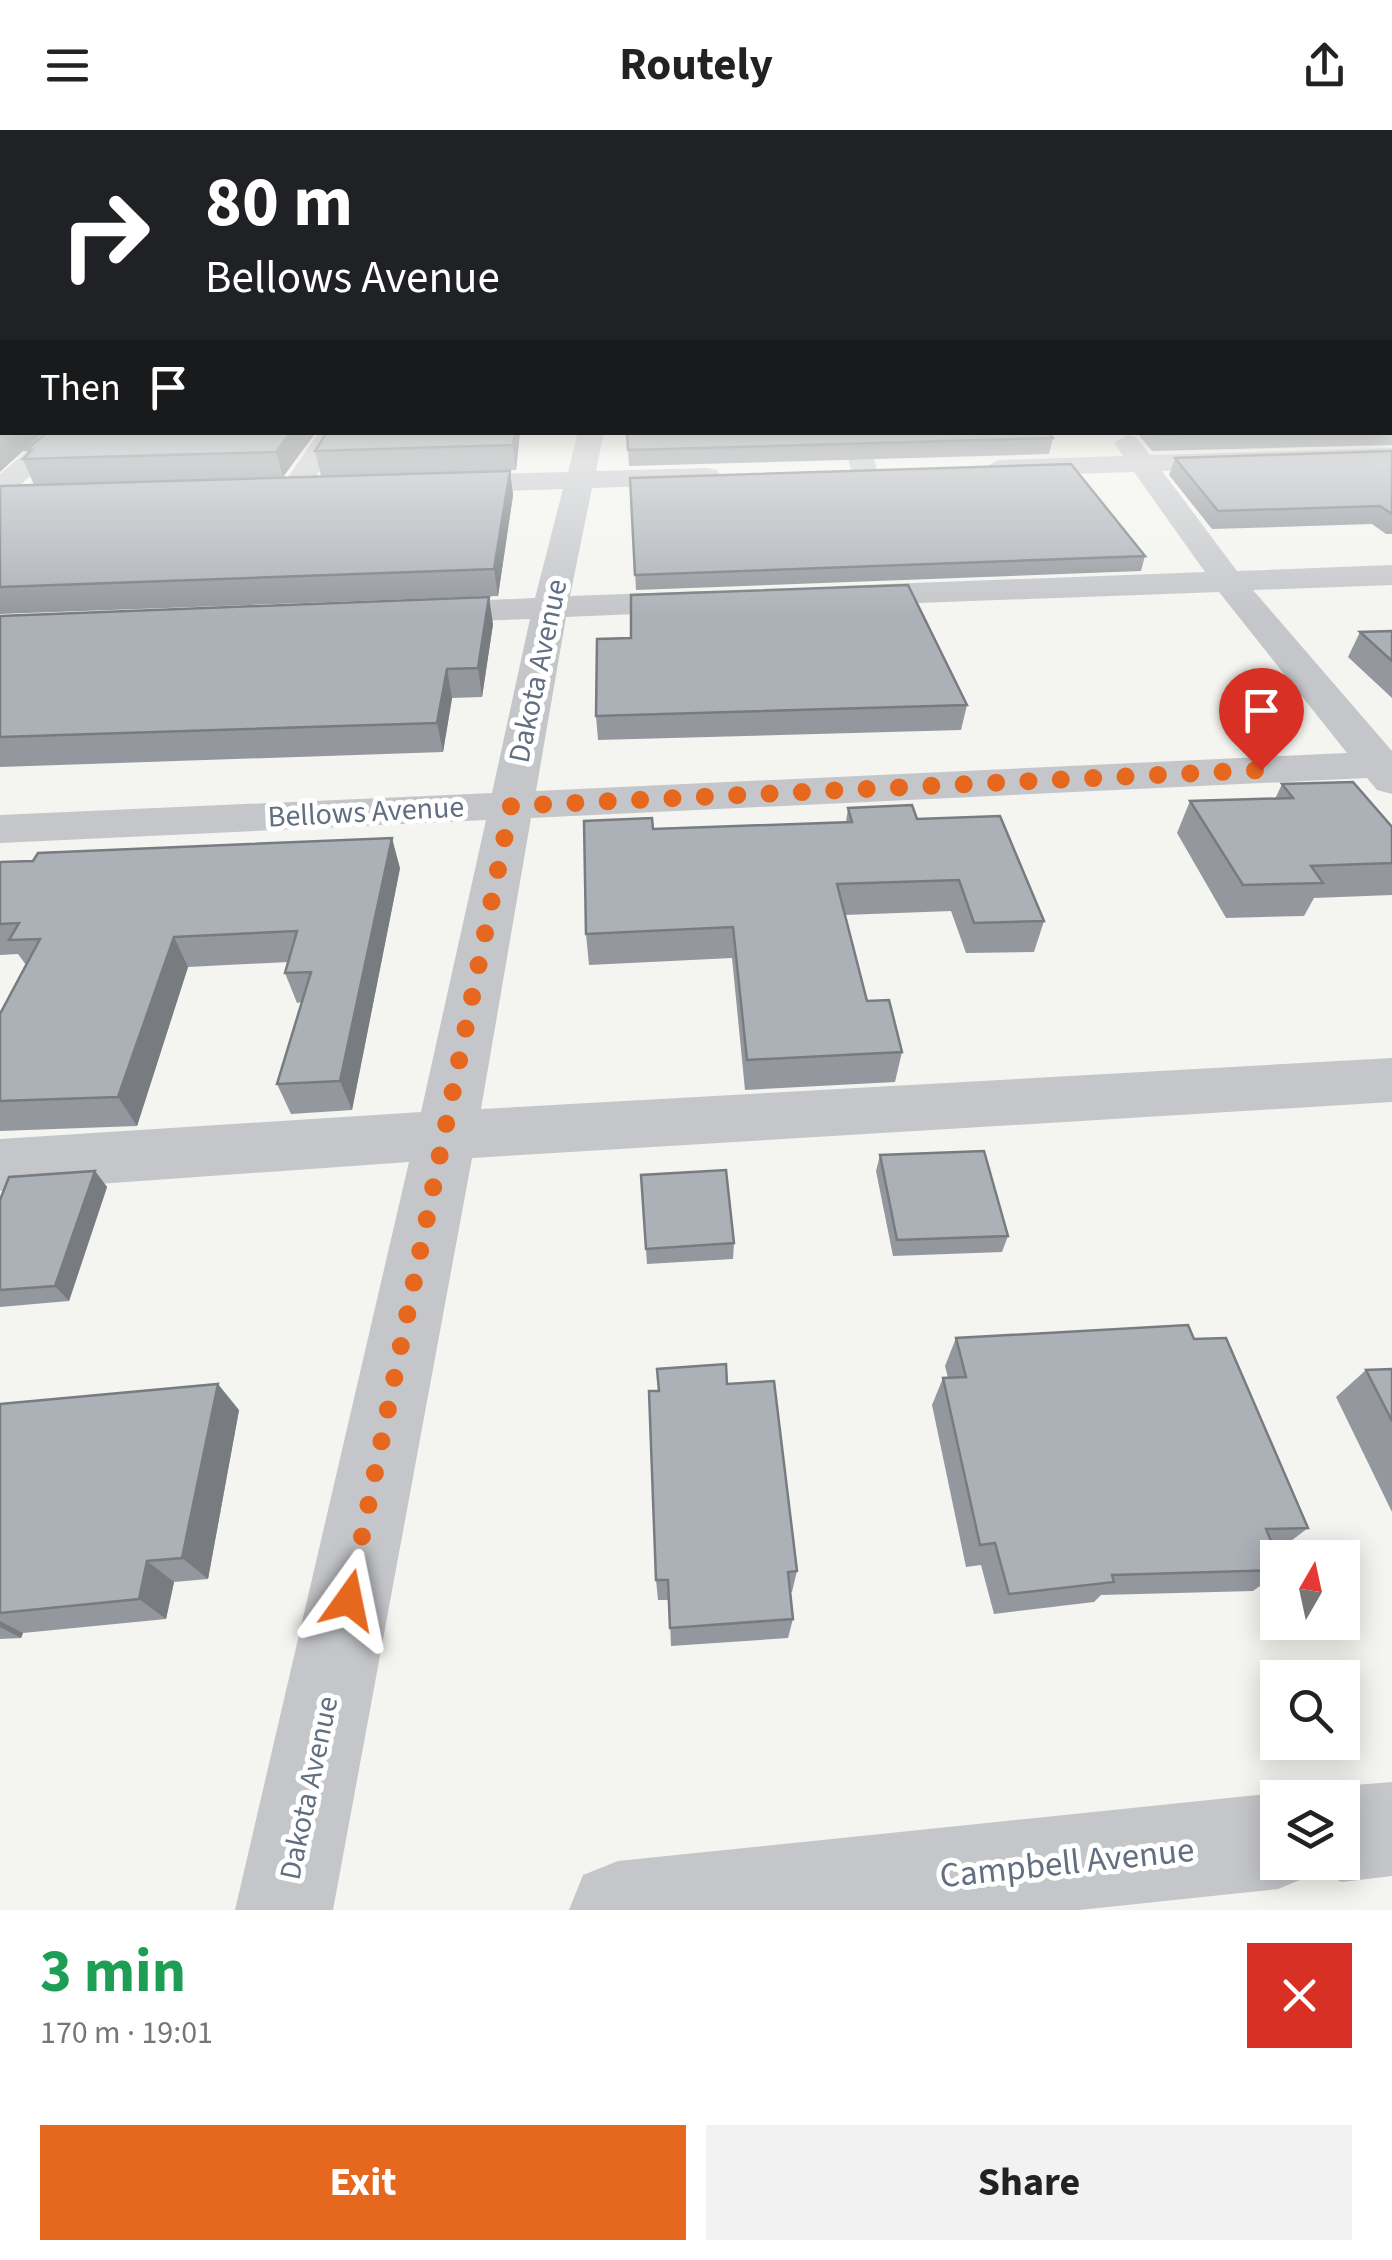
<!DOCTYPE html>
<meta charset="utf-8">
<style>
:root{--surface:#fff;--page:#f2f2f2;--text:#222;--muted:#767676;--accent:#e6671e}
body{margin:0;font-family:"Source Sans 3",sans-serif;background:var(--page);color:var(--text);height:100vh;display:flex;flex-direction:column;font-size:38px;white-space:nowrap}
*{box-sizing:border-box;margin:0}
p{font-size:32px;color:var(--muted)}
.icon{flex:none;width:55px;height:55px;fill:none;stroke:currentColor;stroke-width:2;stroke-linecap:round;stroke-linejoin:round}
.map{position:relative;height:1780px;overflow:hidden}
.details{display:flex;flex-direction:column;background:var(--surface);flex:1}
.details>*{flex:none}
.guide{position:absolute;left:0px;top:0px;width:1392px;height:305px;box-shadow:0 5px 25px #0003;background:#202124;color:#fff;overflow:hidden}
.needle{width:65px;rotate:9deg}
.tools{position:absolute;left:1260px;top:1410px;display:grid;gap:20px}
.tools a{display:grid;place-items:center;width:100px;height:100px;border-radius:0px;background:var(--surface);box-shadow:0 5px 25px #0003;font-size:50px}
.pin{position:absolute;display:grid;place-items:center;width:85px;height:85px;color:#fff;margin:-102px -42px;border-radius:50% 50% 50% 0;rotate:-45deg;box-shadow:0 0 10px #0007}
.pin .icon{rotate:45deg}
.me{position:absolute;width:110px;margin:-55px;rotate:12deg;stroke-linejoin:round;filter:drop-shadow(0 0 8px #0008)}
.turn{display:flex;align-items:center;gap:35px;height:210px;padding:0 40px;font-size:45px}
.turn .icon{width:130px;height:130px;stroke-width:2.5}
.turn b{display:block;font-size:70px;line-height:85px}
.then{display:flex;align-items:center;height:95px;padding:0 40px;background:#0003;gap:20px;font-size:38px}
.round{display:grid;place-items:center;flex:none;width:105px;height:105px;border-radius:0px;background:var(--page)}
.summary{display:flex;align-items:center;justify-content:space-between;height:170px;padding:0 40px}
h1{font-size:60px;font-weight:700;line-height:75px;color:#1e9e55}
.button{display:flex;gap:20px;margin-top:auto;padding:20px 40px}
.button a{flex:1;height:115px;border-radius:0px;background:var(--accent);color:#fff;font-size:40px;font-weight:700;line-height:115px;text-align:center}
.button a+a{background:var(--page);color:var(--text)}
header{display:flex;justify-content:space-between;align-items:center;height:130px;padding:0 40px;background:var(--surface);font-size:45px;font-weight:700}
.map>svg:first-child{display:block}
</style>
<header><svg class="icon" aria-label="menu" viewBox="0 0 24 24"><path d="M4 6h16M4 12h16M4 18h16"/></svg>Routely<svg class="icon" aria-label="share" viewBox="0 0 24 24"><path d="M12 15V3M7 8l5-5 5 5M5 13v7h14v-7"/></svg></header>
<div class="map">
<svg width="1392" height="1780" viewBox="0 0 1392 1780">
<rect width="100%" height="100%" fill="#f4f4f0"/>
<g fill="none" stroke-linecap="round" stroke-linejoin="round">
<g fill="#c4c6ca" fill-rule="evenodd">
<path d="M 50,302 L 80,302 L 10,364 L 0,367 L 0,344 Z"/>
<path d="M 319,302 L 345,302 L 304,365 L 284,365 L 280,359 Z"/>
<path d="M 578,302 L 604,302 L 596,341 L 707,338 L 717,340 L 721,346 L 717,352 L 707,354 L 592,358 L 570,466 L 706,461 L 718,464 L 723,471 L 718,478 L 706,481 L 566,487 L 536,661 L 1347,623 L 1219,462 L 837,476 L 825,473 L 820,466 L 825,459 L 837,456 L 1205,442 L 1134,342 L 998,346 L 984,338 L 998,330 L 1123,326 L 1114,313 L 1127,305 L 1136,307 L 1150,325 L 1392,318 L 1392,334 L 1162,341 L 1237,441 L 1392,435 L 1392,455 L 1253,460 L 1392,621 L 1392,664 L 1377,660 L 1367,648 L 531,688 L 481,979 L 1392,928 L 1392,972 L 472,1028 L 333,1780 L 235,1780 L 409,1032 L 0,1061 L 0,1009 L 421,982 L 486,690 L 0,713 L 0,685 L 492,663 L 530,489 L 418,493 L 406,490 L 401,483 L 406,476 L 418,473 L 535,468 L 563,359 L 438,363 L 428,360 L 424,354 L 428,348 L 438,345 L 568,342 Z"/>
<path d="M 841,302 L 867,302 L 877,341 L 873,347 L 853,347 Z"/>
<path d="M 1392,1652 L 1392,1746 L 1342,1752 L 1314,1740 L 1312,1745 L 1278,1759 L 1079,1780 L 569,1780 L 583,1745 L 618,1731 L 1278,1663 L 1288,1668 L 1278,1668 L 1278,1732 L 1342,1732 L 1342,1668 L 1315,1668 L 1342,1656 Z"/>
</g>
</g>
<g fill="#94989e">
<path d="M 1390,237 L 1392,237 L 1392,315 L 1152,321 L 1137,303 L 1130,302 L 1390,302 Z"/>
<path d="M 316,302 L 283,347 L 510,341 L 513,365 L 498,466 L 0,484 L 0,356 L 34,355 L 23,329 L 28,324 L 26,320 Z"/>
<path d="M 327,302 L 520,302 L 516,340 L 321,346 L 315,321 Z"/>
<path d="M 627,302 L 1052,302 L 1050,304 L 1053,308 L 1049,324 L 629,336 Z"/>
<path d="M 1392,321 L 1392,404 L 1386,404 L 1372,394 L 1212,399 L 1169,345 L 1175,328 Z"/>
<path d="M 630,348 L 1145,426 L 1141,441 L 636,460 Z"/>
<path d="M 0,486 L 493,494 L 482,567 L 452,568 L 443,622 L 0,637 Z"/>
<path d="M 1392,501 L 1392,568 L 1348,527 L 1360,502 Z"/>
<path d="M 967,575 L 961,600 L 598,610 L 596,586 Z"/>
<path d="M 1282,654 L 1392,697 L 1392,765 L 1314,768 L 1304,786 L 1226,788 L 1177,703 L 1190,671 L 1275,669 Z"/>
<path d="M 848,678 L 917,689 L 1044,791 L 1034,822 L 966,823 L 951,781 L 845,785 L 867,871 L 902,922 L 895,952 L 745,960 L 732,828 L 589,835 L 586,804 L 653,699 L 846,692 Z"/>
<path d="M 0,732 L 400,738 L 352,980 L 291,984 L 277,954 L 302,872 L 297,873 L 285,843 L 288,832 L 188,837 L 137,996 L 0,1001 L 0,884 L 26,835 L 18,824 L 0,825 Z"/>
<path d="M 880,1025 L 1008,1106 L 1002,1122 L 893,1126 L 876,1041 Z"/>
<path d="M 95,1041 L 107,1057 L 69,1171 L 0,1177 L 0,1070 Z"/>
<path d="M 641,1045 L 734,1113 L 733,1129 L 647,1134 Z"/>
<path d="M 956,1208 L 1194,1209 L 1308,1398 L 1279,1420 L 1275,1420 L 1278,1428 L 1278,1443 L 1253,1461 L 1101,1465 L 1094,1472 L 994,1484 L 981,1435 L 966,1437 L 932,1275 L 943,1248 L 948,1248 L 945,1236 Z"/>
<path d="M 1392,1239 L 1392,1382 L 1336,1267 L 1366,1240 Z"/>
<path d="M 727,1254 L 797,1441 L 792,1462 L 790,1462 L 793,1489 L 788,1508 L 671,1516 L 669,1470 L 658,1470 L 656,1450 L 659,1261 Z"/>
<path d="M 0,1274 L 239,1280 L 208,1449 L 174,1452 L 166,1489 L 23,1503 L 21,1508 L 0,1509 Z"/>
</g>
<g fill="#787c81">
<path d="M 5,302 L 44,302 L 0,342 L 0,307 Z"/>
<path d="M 291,302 L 316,302 L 283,347 L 276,322 Z"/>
<path d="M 515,302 L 520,302 L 516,340 L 513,315 Z"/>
<path d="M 510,341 L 513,365 L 498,466 L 494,439 Z"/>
<path d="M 489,467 L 493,494 L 482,567 L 478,538 Z"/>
<path d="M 447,539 L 452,568 L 443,622 L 437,593 Z"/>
<path d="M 392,708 L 400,738 L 352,980 L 340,951 Z"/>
<path d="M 174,807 L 188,837 L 137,996 L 118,967 Z"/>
<path d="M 95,1041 L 107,1057 L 69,1171 L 55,1156 Z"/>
<path d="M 218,1254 L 239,1280 L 208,1449 L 182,1428 Z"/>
<path d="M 147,1431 L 174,1452 L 166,1489 L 139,1469 Z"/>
<path d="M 0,1491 L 23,1503 L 21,1508 L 0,1497 Z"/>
</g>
<g fill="#acb1b8" stroke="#787c81" stroke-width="2.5">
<path d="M 0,237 L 2,237 L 2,302 L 5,302 L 0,307 Z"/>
<rect x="1390" y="237" width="2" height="62"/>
<path d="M 47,302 L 291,302 L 276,322 L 23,329 L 32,320 L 26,320 Z"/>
<path d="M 327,302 L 515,302 L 513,315 L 315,321 Z"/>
<path d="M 627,302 L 1049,302 L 1053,308 L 628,320 Z"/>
<path d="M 1155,302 L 1255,302 L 1157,305 Z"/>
<path d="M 1392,321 L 1392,384 L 1380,376 L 1218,381 L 1175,328 Z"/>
<path d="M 1071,334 L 1145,426 L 635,445 L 630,348 Z"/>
<path d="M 510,341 L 494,439 L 0,457 L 0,356 Z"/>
<path d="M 908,455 L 967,575 L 596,586 L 597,509 L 631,508 L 631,465 Z"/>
<path d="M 489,467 L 478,538 L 447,539 L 437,593 L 0,607 L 0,486 Z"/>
<path d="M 1392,501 L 1392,531 L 1360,502 Z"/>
<path d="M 1353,652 L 1392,697 L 1392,733 L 1311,736 L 1323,753 L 1243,755 L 1190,671 L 1293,668 L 1282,654 Z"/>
<path d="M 912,675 L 917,689 L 1000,686 L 1044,791 L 974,793 L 959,750 L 837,754 L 867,871 L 889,870 L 902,922 L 747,930 L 733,797 L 586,804 L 584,691 L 652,688 L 653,699 L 852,692 L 848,678 Z"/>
<path d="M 392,708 L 340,951 L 277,954 L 311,842 L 285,843 L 297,801 L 174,807 L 118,967 L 0,971 L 0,884 L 40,809 L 9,810 L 19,793 L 0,794 L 0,732 L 33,731 L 38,723 Z"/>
<path d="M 984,1021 L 1008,1106 L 897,1110 L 880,1025 Z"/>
<path d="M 726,1040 L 734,1113 L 646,1119 L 641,1045 Z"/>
<path d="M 95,1041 L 55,1156 L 0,1160 L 0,1070 L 9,1047 Z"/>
<path d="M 1188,1195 L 1194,1209 L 1226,1208 L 1308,1398 L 1266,1399 L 1278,1428 L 1278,1440 L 1112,1445 L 1114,1452 L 1009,1464 L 995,1413 L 980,1415 L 943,1248 L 966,1247 L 956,1208 Z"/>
<path d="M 726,1234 L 727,1254 L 774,1251 L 797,1441 L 788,1442 L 793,1489 L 670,1498 L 668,1450 L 656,1450 L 649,1261 L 659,1261 L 657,1239 Z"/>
<path d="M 1392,1239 L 1392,1291 L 1366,1240 Z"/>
<path d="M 218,1254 L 182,1428 L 147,1431 L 139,1469 L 0,1483 L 0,1274 Z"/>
</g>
<linearGradient id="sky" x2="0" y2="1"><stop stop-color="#96bbdd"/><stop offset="0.49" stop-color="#fafaf8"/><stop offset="1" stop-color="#fafaf8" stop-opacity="0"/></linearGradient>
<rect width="1392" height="486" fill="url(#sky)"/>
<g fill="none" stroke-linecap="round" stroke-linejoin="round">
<path stroke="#e6671e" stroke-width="18" stroke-dasharray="0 32.4" d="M 349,1470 L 511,676 L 1261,640"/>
</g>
<g text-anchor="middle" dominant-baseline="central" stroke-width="10" stroke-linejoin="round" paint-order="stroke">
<g font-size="30" fill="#626f81" stroke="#fff">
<text transform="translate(538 541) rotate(-78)">Dakota Avenue</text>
<text transform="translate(366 682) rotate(-3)">Bellows Avenue</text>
<text transform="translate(309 1658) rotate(-78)">Dakota Avenue</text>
</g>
<g font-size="35" fill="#626f81" stroke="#fff">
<text transform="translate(1067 1733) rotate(-6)">Campbell Avenue</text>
</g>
</g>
</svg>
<div class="tools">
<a><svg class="needle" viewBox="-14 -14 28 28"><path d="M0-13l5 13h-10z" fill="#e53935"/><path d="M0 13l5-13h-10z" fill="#767676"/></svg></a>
<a><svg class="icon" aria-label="search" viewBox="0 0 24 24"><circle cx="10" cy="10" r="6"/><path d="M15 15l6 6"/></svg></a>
<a><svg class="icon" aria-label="layers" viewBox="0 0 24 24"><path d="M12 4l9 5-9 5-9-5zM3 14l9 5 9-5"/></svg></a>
</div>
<div class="pin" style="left:1261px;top:640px;background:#d93025"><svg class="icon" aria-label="arrive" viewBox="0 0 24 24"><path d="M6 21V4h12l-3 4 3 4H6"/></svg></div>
<svg class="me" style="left:349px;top:1470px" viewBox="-20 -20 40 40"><path d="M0-17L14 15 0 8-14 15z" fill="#e6671e" stroke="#fff" stroke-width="4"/></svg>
<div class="guide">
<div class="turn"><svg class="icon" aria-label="right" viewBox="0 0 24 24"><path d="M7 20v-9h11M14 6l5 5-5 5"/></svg><div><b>80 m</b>Bellows Avenue</div></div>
<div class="then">Then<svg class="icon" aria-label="arrive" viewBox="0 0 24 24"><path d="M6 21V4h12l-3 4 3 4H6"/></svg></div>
</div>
</div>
<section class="details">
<div class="summary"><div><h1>3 min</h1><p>170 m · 19:01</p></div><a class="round" style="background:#d93025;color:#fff"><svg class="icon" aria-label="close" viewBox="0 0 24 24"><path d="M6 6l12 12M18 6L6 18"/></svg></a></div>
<div class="button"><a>Exit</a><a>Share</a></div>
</section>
